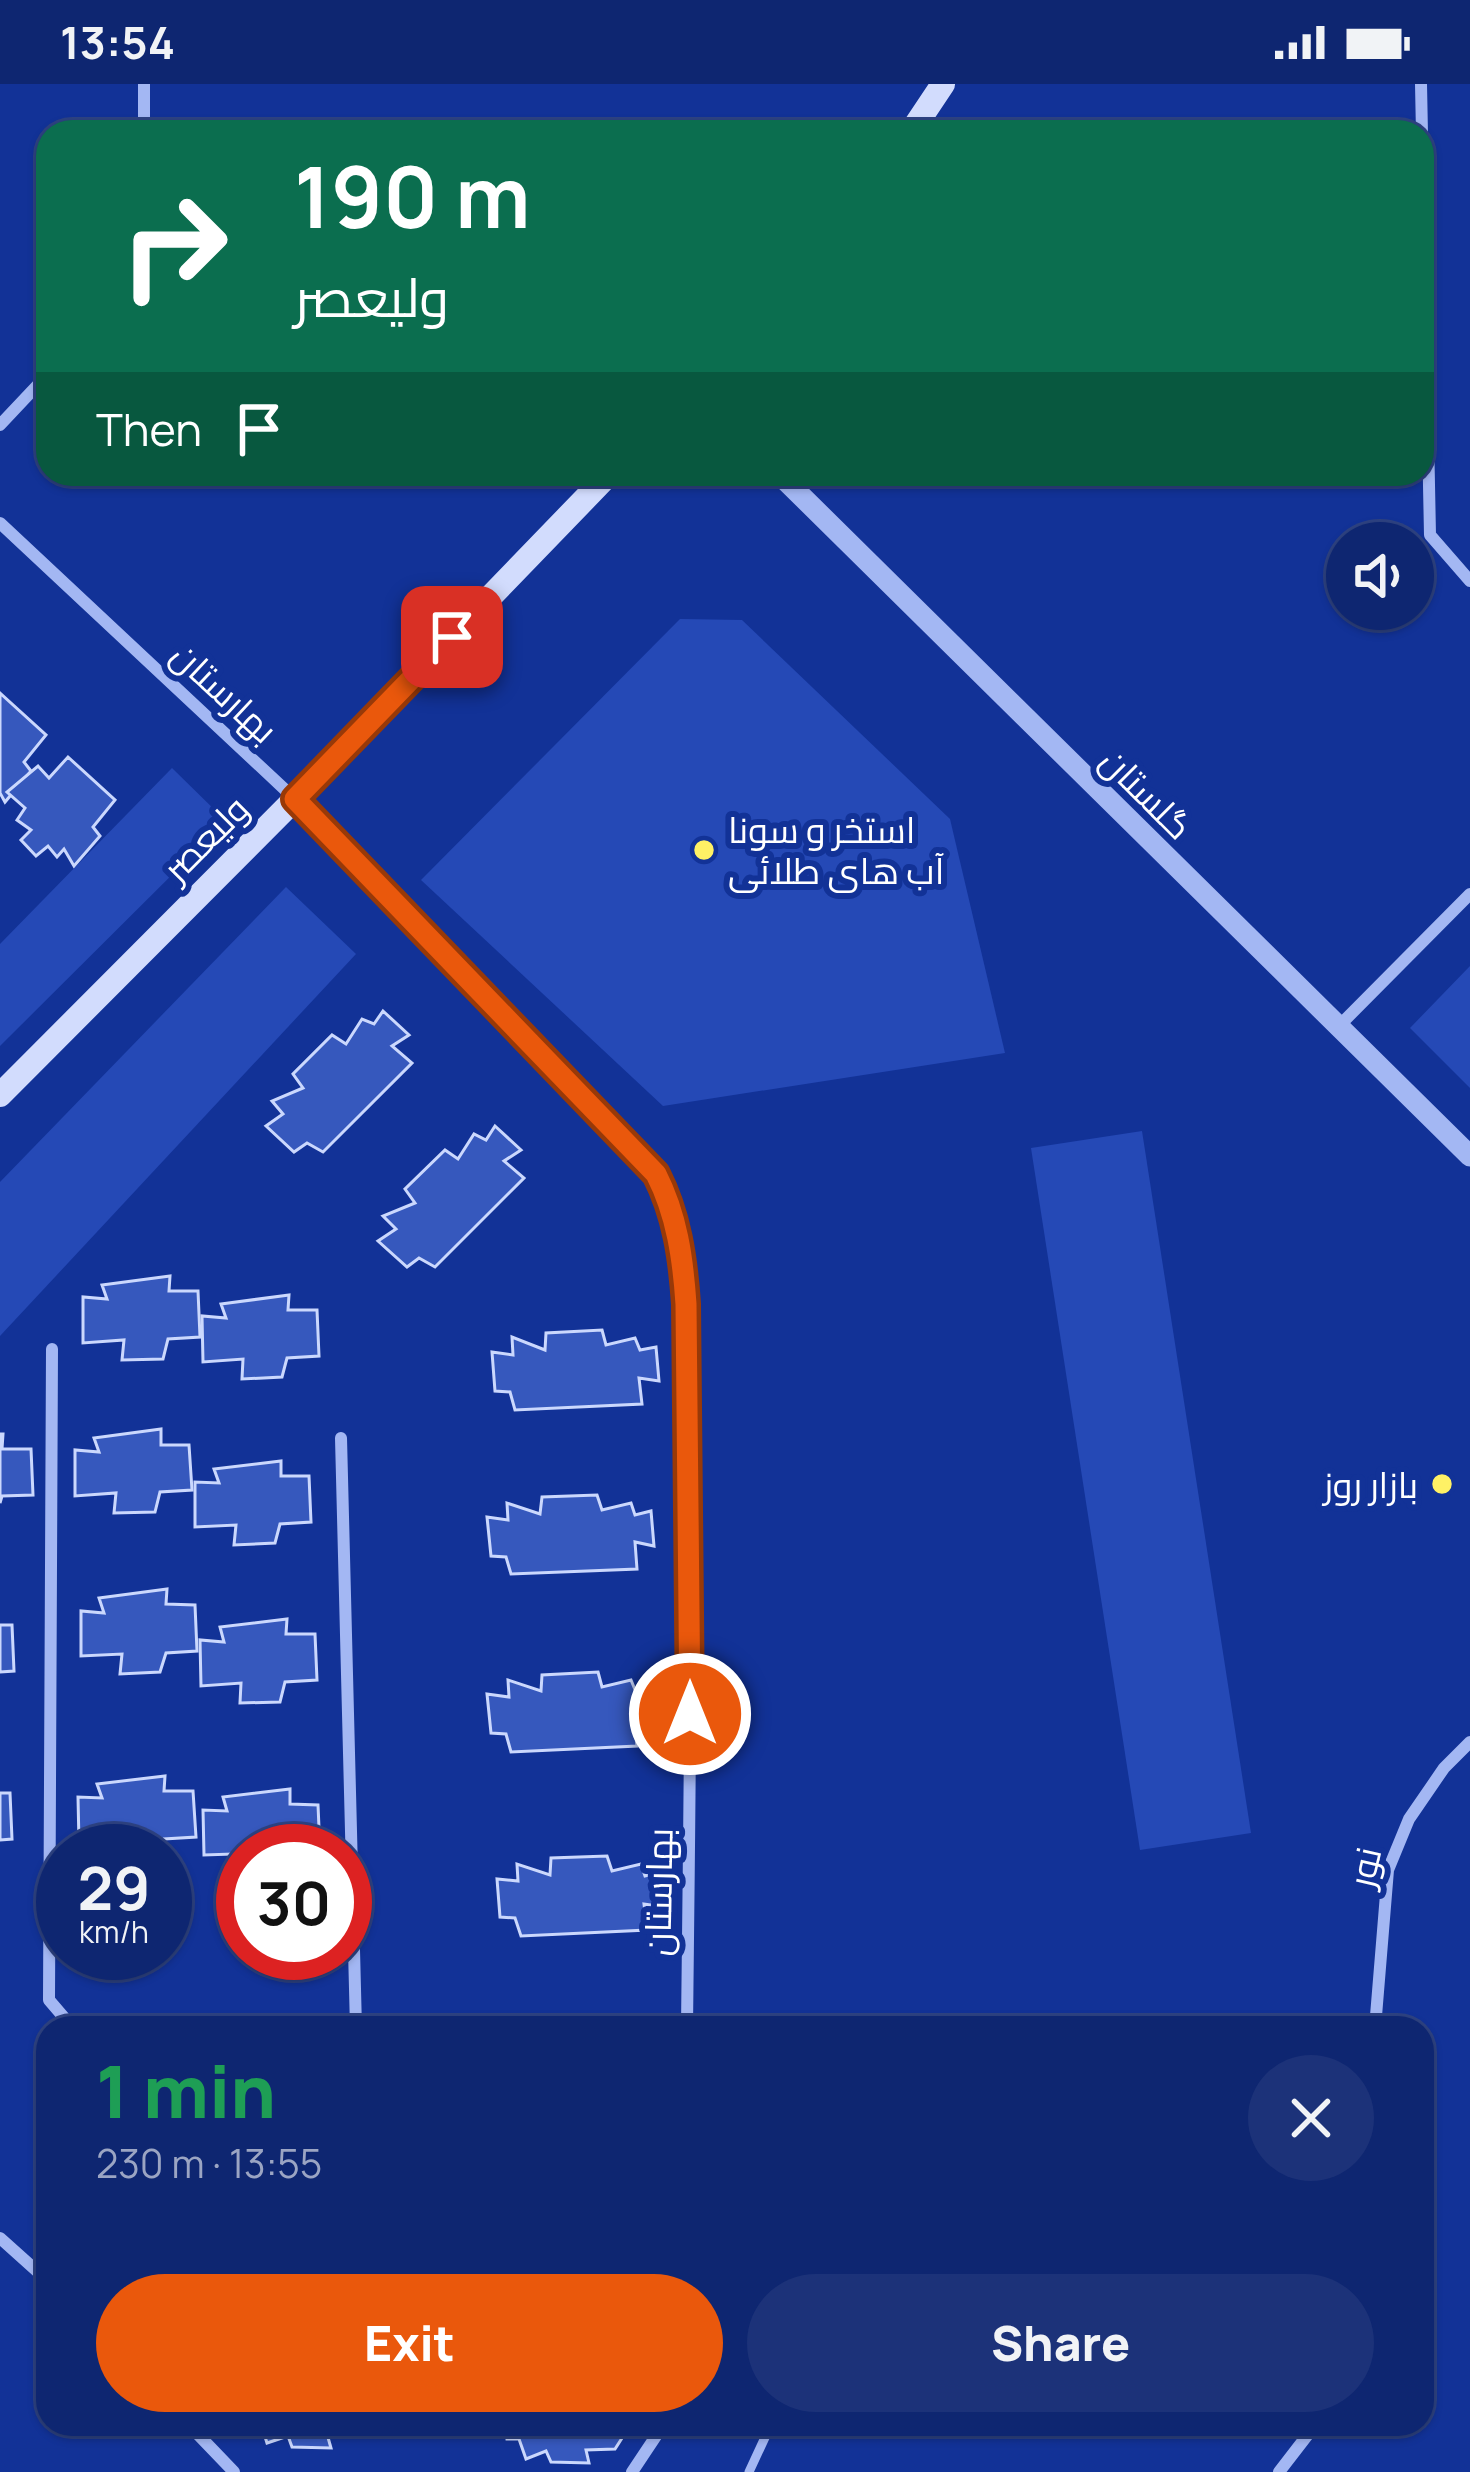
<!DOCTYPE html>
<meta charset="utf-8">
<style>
:root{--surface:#0e2671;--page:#1c3279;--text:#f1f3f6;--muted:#9ba5c3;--line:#2e4384;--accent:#ea580c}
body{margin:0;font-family:Manrope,Cairo,sans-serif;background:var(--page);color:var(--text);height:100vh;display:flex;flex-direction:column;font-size:45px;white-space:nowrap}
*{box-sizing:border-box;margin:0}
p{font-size:39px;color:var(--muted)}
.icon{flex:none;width:66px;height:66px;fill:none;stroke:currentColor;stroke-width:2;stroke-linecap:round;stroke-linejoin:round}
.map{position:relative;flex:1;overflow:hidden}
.details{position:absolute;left:36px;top:1932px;width:1398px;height:420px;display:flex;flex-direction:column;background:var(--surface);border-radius:36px;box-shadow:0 3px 9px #0004,0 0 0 3px var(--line)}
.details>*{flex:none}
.top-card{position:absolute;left:36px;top:36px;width:1398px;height:366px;border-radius:36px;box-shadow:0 3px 9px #0004,0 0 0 3px var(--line);background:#0b6e4f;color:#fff;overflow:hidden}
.controls{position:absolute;left:1326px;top:438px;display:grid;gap:24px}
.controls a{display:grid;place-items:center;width:108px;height:108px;border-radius:50%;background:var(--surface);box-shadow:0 3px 9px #0004,0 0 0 3px var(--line);font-size:60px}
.speed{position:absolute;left:36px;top:1740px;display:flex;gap:24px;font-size:60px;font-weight:700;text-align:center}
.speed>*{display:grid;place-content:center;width:156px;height:156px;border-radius:50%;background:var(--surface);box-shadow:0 3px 9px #0004,0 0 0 3px var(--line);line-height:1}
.speed small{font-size:30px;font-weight:400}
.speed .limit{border:18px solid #d22;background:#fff;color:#111}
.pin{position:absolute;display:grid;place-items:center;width:102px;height:102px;color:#fff;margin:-51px;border-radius:24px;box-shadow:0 6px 18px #0006}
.me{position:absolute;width:132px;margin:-66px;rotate:0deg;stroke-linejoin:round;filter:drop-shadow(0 0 9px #0008)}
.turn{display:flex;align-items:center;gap:42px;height:252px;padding:0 60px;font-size:54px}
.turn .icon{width:156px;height:156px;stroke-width:2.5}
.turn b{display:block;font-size:84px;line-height:102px}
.then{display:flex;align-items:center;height:114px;padding:0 60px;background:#0003;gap:24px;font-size:45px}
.round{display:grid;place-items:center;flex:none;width:126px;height:126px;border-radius:63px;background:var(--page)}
.overview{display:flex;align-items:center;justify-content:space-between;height:204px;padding:0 60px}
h1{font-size:72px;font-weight:800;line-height:90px;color:#1e9e55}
.primary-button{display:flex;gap:24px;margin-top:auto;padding:24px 60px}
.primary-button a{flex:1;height:138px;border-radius:72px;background:var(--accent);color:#fff;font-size:48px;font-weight:800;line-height:138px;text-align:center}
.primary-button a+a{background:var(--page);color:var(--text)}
.status{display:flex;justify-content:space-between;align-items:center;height:84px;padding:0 60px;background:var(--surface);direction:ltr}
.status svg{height:33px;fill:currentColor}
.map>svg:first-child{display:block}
</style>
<div class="status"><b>13:54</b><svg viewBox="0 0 49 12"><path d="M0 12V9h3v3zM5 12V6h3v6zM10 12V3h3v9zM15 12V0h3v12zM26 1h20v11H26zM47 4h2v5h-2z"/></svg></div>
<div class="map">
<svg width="1470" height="2388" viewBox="0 0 1470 2388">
<rect width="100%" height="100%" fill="#123297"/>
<g fill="#2549b6">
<path d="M 680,535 L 742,536 L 950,735 L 1005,969 L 663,1022 L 421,796 Z"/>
<path d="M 172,684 L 226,737 L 0,962 L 0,860 Z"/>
<path d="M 286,803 L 356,870 L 0,1252 L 0,1098 Z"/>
<path d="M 1470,882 L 1470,1004 L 1410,944 Z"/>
<path d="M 1142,1047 L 1251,1749 L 1140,1766 L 1031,1064 Z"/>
</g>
<g fill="#3658bd" stroke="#cbd8fd" stroke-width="3">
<path d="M 0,609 L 46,651 L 24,678 L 31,687 L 5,718 L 0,709 Z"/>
<path d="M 68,673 L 115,716 L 93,743 L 100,752 L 74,782 L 64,765 L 57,773 L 48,762 L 36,772 L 21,756 L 31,746 L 17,736 L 25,724 L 7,708 L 38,682 L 49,694 Z"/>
<path d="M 383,927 L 409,951 L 392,962 L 412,979 L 323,1068 L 307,1059 L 294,1068 L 266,1042 L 283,1030 L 272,1017 L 303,1004 L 293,990 L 332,951 L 346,960 L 362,935 L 374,940 Z"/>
<path d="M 495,1042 L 521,1066 L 504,1077 L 524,1094 L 435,1183 L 419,1174 L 407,1183 L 378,1157 L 396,1145 L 383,1132 L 415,1119 L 405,1105 L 445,1066 L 458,1075 L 474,1050 L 486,1056 Z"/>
<path d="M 170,1192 L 169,1207 L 198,1207 L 200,1253 L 168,1255 L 163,1275 L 122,1276 L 124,1256 L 83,1259 L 83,1213 L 107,1215 L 102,1201 Z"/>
<path d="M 289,1211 L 288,1226 L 317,1226 L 319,1272 L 287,1274 L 282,1293 L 242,1295 L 243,1275 L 203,1278 L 202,1232 L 226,1234 L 221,1220 Z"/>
<path d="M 602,1246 L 606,1261 L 635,1254 L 640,1266 L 656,1263 L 659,1297 L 639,1294 L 642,1320 L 515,1326 L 510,1308 L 495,1307 L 492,1268 L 513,1271 L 512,1253 L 545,1266 L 546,1249 Z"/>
<path d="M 161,1345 L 161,1361 L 189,1361 L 192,1406 L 160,1408 L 155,1428 L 114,1429 L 116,1409 L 75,1412 L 75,1366 L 99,1368 L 94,1354 Z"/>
<path d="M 0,1350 L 3,1350 L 2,1365 L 31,1365 L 33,1411 L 2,1412 L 0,1419 Z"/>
<path d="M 281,1377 L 281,1392 L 309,1392 L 311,1438 L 280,1440 L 275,1459 L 234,1461 L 236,1441 L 195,1443 L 195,1398 L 219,1399 L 214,1385 Z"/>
<path d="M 597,1411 L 602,1426 L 631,1419 L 635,1431 L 651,1427 L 654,1462 L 635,1458 L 637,1485 L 511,1490 L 506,1473 L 491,1472 L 487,1433 L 508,1436 L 507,1419 L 540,1430 L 542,1413 Z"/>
<path d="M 167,1505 L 166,1520 L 195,1521 L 197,1567 L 166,1569 L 160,1588 L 120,1590 L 122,1570 L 81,1572 L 81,1527 L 104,1529 L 99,1514 Z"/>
<path d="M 287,1535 L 286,1550 L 315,1550 L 317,1596 L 285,1598 L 280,1618 L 240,1619 L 241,1599 L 201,1602 L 200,1556 L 224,1558 L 220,1543 Z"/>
<path d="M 0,1541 L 12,1541 L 14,1587 L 0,1588 Z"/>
<path d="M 598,1588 L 602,1603 L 631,1596 L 636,1608 L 651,1605 L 655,1639 L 634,1636 L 637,1662 L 511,1668 L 506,1650 L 491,1649 L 487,1610 L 509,1613 L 508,1596 L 541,1607 L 542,1591 Z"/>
<path d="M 165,1692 L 164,1707 L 193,1707 L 196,1753 L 164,1755 L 160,1767 L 119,1767 L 119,1756 L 79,1759 L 78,1713 L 102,1714 L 97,1700 Z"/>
<path d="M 290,1705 L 290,1720 L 318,1721 L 320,1767 L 204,1771 L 203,1726 L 227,1727 L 223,1713 Z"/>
<path d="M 0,1709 L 10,1709 L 12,1755 L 0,1756 Z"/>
<path d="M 607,1772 L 612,1787 L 641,1780 L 645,1792 L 661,1788 L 664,1823 L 644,1820 L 647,1846 L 521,1852 L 515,1834 L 500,1833 L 497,1795 L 518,1797 L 517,1780 L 550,1791 L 551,1774 Z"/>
<path d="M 261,2340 L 359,2340 L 358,2351 L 327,2350 L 331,2364 L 292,2363 L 288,2352 L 267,2359 Z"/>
<path d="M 506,2340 L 631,2340 L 615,2365 L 586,2366 L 589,2379 L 551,2378 L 546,2367 L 526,2375 L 519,2355 L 507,2355 Z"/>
</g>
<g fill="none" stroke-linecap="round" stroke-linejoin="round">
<path stroke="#a3b7f3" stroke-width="9" d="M 749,2388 L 768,2347"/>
<g stroke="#a3b7f3" stroke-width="12">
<path d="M 144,0 L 144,48"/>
<path d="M 1421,0 L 1430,451 L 1470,497"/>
<path d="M 0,341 L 48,290"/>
<path d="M 0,439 L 295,715 L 656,1090 C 701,1178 687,1291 689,1387 C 692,1573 689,1758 687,1944"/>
<path d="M 1337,944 L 1470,810"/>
<path d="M 52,1265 L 49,1916 L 73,1944"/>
<path d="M 341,1354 L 356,1944"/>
<path d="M 1375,1944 L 1388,1786 L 1409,1735 L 1444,1684 L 1470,1658"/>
<path d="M 0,2154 L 48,2197"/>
<path d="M 188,2340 L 234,2388"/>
<path d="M 632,2388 L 664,2340"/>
<path d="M 1279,2388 L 1316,2340"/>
</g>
<path stroke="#a3b7f3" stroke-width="21" d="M 779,390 L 1470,1072"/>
<g stroke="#d2dcfd" stroke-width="24">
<path d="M 911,48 L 943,0"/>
<path d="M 0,1011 L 295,715 L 609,390"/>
</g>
</g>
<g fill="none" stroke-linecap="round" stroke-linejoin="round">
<g stroke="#983908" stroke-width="30">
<path id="route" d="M 452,553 L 295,715 L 656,1090 C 677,1131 683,1175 686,1220 L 690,1630"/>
</g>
<use href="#route" stroke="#ea580c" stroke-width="21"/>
</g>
<g fill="#fff165" stroke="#123297" stroke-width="4.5">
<circle cx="704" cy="766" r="12"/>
<circle cx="1442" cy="1400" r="12"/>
</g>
<g text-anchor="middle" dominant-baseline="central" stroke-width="12" stroke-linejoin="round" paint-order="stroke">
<g font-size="36" fill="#fff" stroke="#123297">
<text transform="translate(225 608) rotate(43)">بهارستان</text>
<text transform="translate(1147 709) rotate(45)">گلستان</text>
<text transform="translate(205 754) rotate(-45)">ولیعصر</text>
<text transform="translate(1364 1783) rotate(-77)">نور</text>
<text transform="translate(658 1808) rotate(-89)">بهارستان</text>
</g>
<g font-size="36" fill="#fff" stroke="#123297" text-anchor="start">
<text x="728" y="745">استخر و سونا<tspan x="728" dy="41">آب های طلائی</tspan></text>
<text x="1418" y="1400" text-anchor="end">بازار روز</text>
</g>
</g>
</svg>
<div class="controls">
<a><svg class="icon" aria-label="sound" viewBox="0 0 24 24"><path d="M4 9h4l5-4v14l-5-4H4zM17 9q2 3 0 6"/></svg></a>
</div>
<div class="speed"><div>29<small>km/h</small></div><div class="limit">30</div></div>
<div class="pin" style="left:452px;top:553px;background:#d93025"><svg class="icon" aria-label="arrive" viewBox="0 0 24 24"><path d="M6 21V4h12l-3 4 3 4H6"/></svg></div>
<svg class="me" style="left:690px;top:1630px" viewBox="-20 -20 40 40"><circle r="17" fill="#ea580c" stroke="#fff" stroke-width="3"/><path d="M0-11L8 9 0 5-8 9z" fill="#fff"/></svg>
<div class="top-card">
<div class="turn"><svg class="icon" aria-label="right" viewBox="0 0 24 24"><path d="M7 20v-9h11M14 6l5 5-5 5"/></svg><div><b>190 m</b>ولیعصر</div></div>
<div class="then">Then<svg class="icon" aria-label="arrive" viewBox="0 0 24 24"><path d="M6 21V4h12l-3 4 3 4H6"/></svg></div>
</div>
<section class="details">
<div class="overview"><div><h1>1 min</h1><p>230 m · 13:55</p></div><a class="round"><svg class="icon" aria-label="close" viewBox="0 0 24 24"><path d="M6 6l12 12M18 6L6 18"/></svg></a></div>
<div class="primary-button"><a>Exit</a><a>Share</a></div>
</section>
</div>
